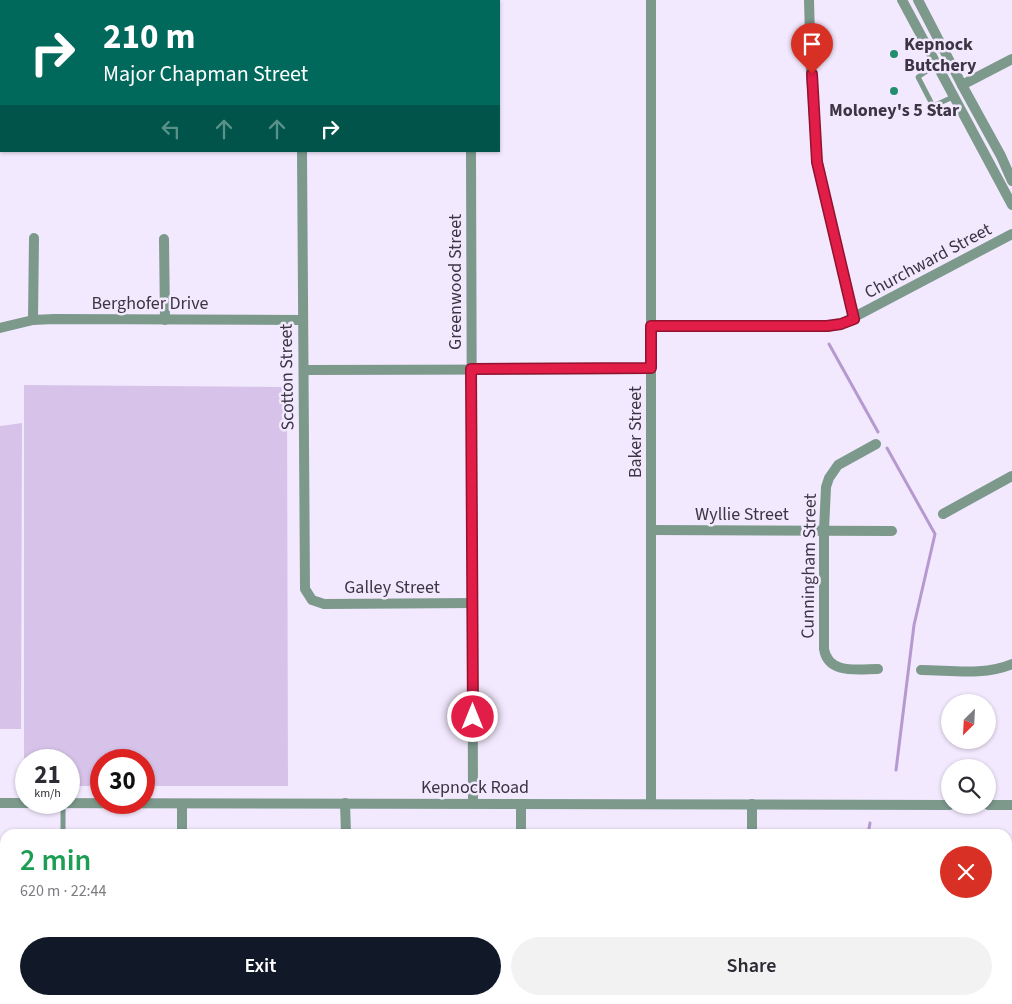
<!DOCTYPE html>
<meta charset="utf-8">
<style>
:root{--surface:#fff;--page:#f2f2f3;--text:#2b2b33;--muted:#7c7c81;--accent:#111827}
body{margin:0;font-family:"Source Sans 3",sans-serif;background:var(--page);color:var(--text);height:100vh;display:flex;flex-direction:column;font-size:19px;white-space:nowrap}
*{box-sizing:border-box;margin:0}
p{font-size:16px;color:var(--muted)}
.icon{flex:none;width:28px;height:28px;fill:none;stroke:currentColor;stroke-width:2;stroke-linecap:round;stroke-linejoin:round}
.map{position:relative;flex:1;overflow:hidden}
.sheet{position:absolute;left:0px;top:829px;width:1012px;height:176px;display:flex;flex-direction:column;background:var(--surface);border-radius:15px 15px 0 0;box-shadow:0 1px 4px #0004}
.sheet>*{flex:none}
.banner{position:absolute;left:0px;top:0px;width:500px;height:152px;box-shadow:0 1px 4px #0004;background:#00695c;color:#fff;overflow:hidden}
.needle{width:32px;rotate:204deg}
.controls{position:absolute;left:941px;top:694px;display:grid;gap:10px}
.controls a{display:grid;place-items:center;width:55px;height:55px;border-radius:50%;background:var(--surface);box-shadow:0 1px 4px #0004;font-size:25px}
.speed{position:absolute;left:15px;top:749px;display:flex;gap:10px;font-size:25px;font-weight:700;text-align:center}
.speed>*{display:grid;place-content:center;width:65px;height:65px;border-radius:50%;background:var(--surface);box-shadow:0 1px 4px #0004;line-height:1}
.speed small{font-size:12px;font-weight:400}
.speed .limit{border:8px solid #d22;background:#fff;color:#111}
.pin{position:absolute;display:grid;place-items:center;width:42px;height:42px;color:#fff;margin:-51px -21px;border-radius:50% 50% 50% 0;rotate:-45deg;box-shadow:0 0 5px #0007}
.pin .icon{rotate:45deg}
.me{position:absolute;width:55px;margin:-28px;rotate:0deg;stroke-linejoin:round;filter:drop-shadow(0 0 4px #0008)}
.turn{display:flex;align-items:center;gap:18px;height:105px;padding:0 20px;font-size:22px}
.turn .icon{width:65px;height:65px;stroke-width:2.5}
.turn b{display:block;font-size:35px;line-height:42px}
.lanes{display:flex;align-items:center;height:48px;padding:0 20px;background:#0003;justify-content:center;gap:25px;direction:ltr}
.lanes .off{opacity:.35}
.round{display:grid;place-items:center;flex:none;width:52px;height:52px;border-radius:26px;background:var(--page)}
.summary{display:flex;align-items:center;justify-content:space-between;height:85px;padding:0 20px}
h1{font-size:30px;font-weight:600;line-height:38px;color:#1e9e55}
.cta{display:flex;gap:10px;margin-top:auto;padding:10px 20px}
.cta a{flex:1;height:58px;border-radius:30px;background:var(--accent);color:#fff;font-size:20px;font-weight:600;line-height:58px;text-align:center}
.cta a+a{background:var(--page);color:var(--text)}
.map>svg:first-child{display:block}
</style>
<div class="map">
<svg width="1012" height="1004" viewBox="0 0 1012 1004">
<rect width="100%" height="100%" fill="#f3e9fe"/>
<g fill="#d7c3ea">
<path d="M 24,385 L 287,387 L 288,786 L 144,786 L 144,760 L 101,760 L 101,786 L 69,786 L 69,760 L 26,760 L 26,786 L 24,786 Z"/>
<path d="M 22,423 L 21,729 L 0,729 L 0,426 Z"/>
</g>
<g fill="none" stroke-linecap="round" stroke-linejoin="round">
<g stroke="#b699cf" stroke-width="3">
<path d="M 829,344 L 878,432"/>
<path d="M 887,448 L 935,534 L 914,625 L 896,770"/>
<path d="M 868,834 L 870,823"/>
<path d="M 834,1004 L 835,1000"/>
</g>
<g stroke="#7c998c" stroke-width="5">
<path d="M 936,65 L 918,77 L 933,106 L 953,97"/>
<path d="M 63,834 L 63,803"/>
<path d="M 0,899 L 5,899"/>
<path d="M 1008,917 L 1012,909"/>
<path d="M 0,928 L 5,928"/>
<path d="M 1008,932 L 1012,935"/>
<path d="M 993,1000 L 996,1004"/>
<path d="M 978,1004 L 981,1000"/>
</g>
<g stroke="#7c998c" stroke-width="10">
<path d="M 335,0 L 335,1"/>
<path d="M 481,0 L 481,1"/>
<path d="M 809,0 L 811,74 L 817,162 L 854,319"/>
<path d="M 27,1 L 27,0"/>
<path d="M 166,1 L 166,0"/>
<path d="M 962,85 L 1012,59"/>
<path d="M 302,151 L 305,589 L 312,600 L 324,604 L 473,603"/>
<path d="M 471,151 L 473,803"/>
<path d="M 164,239 L 165,320"/>
<path d="M 33,320 L 34,238"/>
<path d="M 651,326 L 827,327 L 841,324 L 1012,234"/>
<path d="M 0,328 L 33,320 L 54,319 L 302,320"/>
<path d="M 304,370 L 651,369"/>
<path d="M 876,444 L 838,465 L 829,478 L 826,487 L 824,530 L 824,649 C 828,675 859,669 878,669"/>
<path d="M 943,514 L 1012,476"/>
<path d="M 651,530 L 892,531"/>
<path d="M 921,670 C 950,670 984,676 1012,664"/>
<path d="M 0,803 L 950,805"/>
<path d="M 345,803 L 346,834"/>
<path d="M 651,803 L 651,0"/>
<path d="M 182,804 L 182,834"/>
<path d="M 988,805 L 1012,805"/>
<path d="M 521,834 L 521,804"/>
<path d="M 752,834 L 752,804"/>
<path d="M 347,1000 L 347,1004"/>
<path d="M 182,1004 L 182,1000"/>
<path d="M 520,1004 L 520,1000"/>
<path d="M 750,1004 L 750,1000"/>
</g>
<g stroke="#7c998c" stroke-width="10">
<path d="M 902,0 L 1012,205"/>
<path d="M 918,0 L 962,85 L 1001,156 L 1012,181"/>
</g>
</g>
<g fill="none" stroke-linecap="round" stroke-linejoin="round">
<g stroke="#92132f" stroke-width="12">
<path id="route" d="M 473,717 L 471,369 L 651,368 L 651,326 L 827,326 L 841,324 L 854,319 L 817,162 L 812,74"/>
</g>
<use href="#route" stroke="#e11d48" stroke-width="9"/>
</g>
<g fill="#228e6d" stroke="#f3e9fe" stroke-width="2">
<circle cx="894" cy="54" r="5"/>
<circle cx="894" cy="91" r="5"/>
</g>
<g text-anchor="middle" dominant-baseline="central" stroke-width="5" stroke-linejoin="round" paint-order="stroke">
<g font-size="18" font-weight="bold" fill="#3c3543" stroke="#f3e9fe" text-anchor="start">
<text x="904" y="44">Kepnock<tspan x="904" dy="21">Butchery</tspan></text>
<text x="894" y="110" text-anchor="middle">Moloney's 5 Star</text>
</g>
<g font-size="18" fill="#3c3543" stroke="#f3e9fe">
<text transform="translate(928 261) rotate(-28)">Churchward Street</text>
<text transform="translate(455 282) rotate(-90)">Greenwood Street</text>
<text x="150" y="303">Berghofer Drive</text>
<text transform="translate(287 377) rotate(-91)">Scotton Street</text>
<text transform="translate(635 432) rotate(-90)">Baker Street</text>
<text x="742" y="514">Wyllie Street</text>
<text transform="translate(809 566) rotate(-89)">Cunningham Street</text>
<text x="392" y="587">Galley Street</text>
<text x="475" y="787">Kepnock Road</text>
</g>
</g>
</svg>
<div class="controls">
<a><svg class="needle" viewBox="-14 -14 28 28"><path d="M0-13l5 13h-10z" fill="#e53935"/><path d="M0 13l5-13h-10z" fill="#7c7c81"/></svg></a>
<a><svg class="icon" aria-label="search" viewBox="0 0 24 24"><circle cx="10" cy="10" r="6"/><path d="M15 15l6 6"/></svg></a>
</div>
<div class="speed"><div>21<small>km/h</small></div><div class="limit">30</div></div>
<div class="pin" style="left:812px;top:74px;background:#d93025"><svg class="icon" aria-label="arrive" viewBox="0 0 24 24"><path d="M6 21V4h12l-3 4 3 4H6"/></svg></div>
<svg class="me" style="left:473px;top:717px" viewBox="-20 -20 40 40"><circle r="17" fill="#e11d48" stroke="#fff" stroke-width="3"/><path d="M0-11L8 9 0 5-8 9z" fill="#fff"/></svg>
<div class="banner">
<div class="turn"><svg class="icon" aria-label="right" viewBox="0 0 24 24"><path d="M7 20v-9h11M14 6l5 5-5 5"/></svg><div><b>210 m</b>Major Chapman Street</div></div>
<div class="lanes"><svg class="icon off" aria-label="left" viewBox="0 0 24 24"><path d="M17 20v-9H6M10 6l-5 5 5 5"/></svg><svg class="icon off" aria-label="ahead" viewBox="0 0 24 24"><path d="M12 20V5M6 11l6-6 6 6"/></svg><svg class="icon off" aria-label="ahead" viewBox="0 0 24 24"><path d="M12 20V5M6 11l6-6 6 6"/></svg><svg class="icon" aria-label="right" viewBox="0 0 24 24"><path d="M7 20v-9h11M14 6l5 5-5 5"/></svg></div>
</div>
<section class="sheet">
<div class="summary"><div><h1>2 min</h1><p>620 m · 22:44</p></div><a class="round" style="background:#d93025;color:#fff"><svg class="icon" aria-label="close" viewBox="0 0 24 24"><path d="M6 6l12 12M18 6L6 18"/></svg></a></div>
<div class="cta"><a>Exit</a><a>Share</a></div>
</section>
</div>
